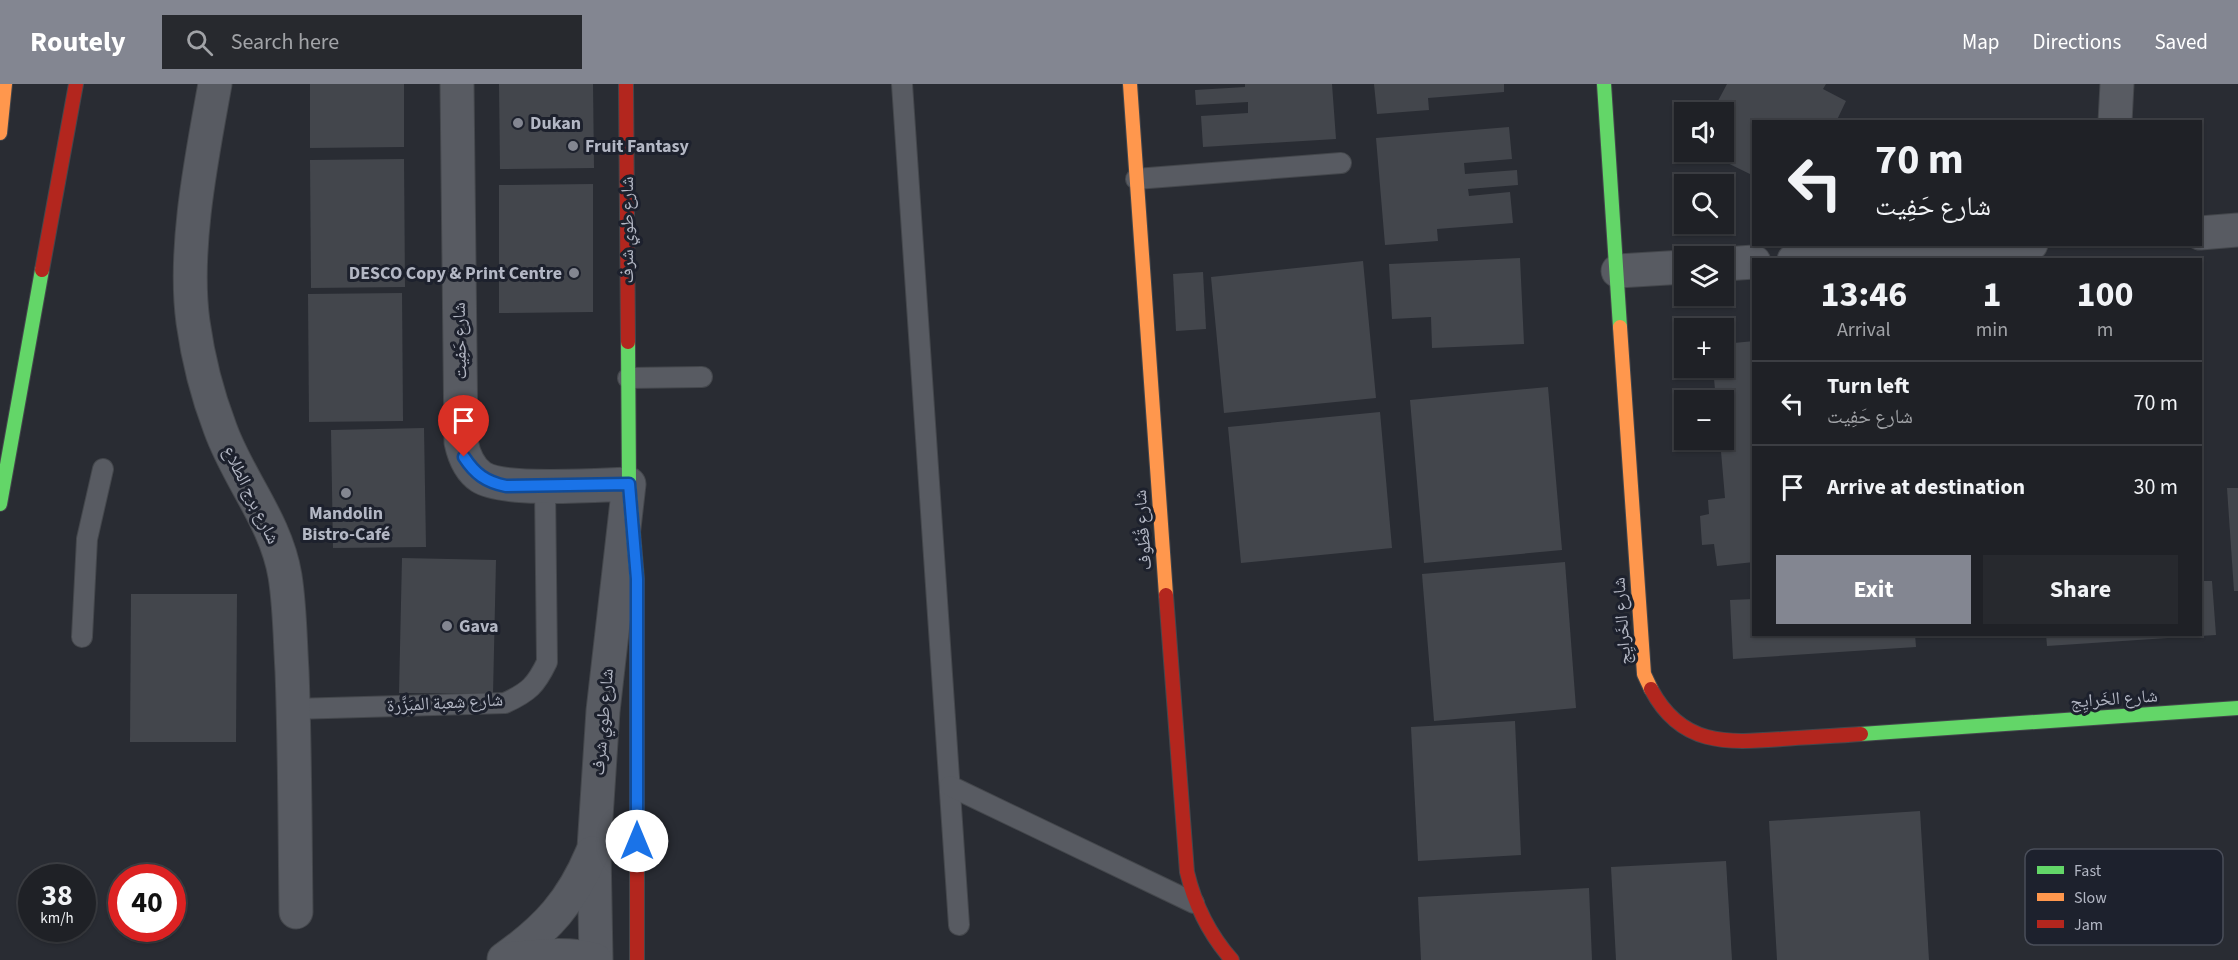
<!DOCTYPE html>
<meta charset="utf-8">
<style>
:root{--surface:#1f2126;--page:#27292e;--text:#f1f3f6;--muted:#a1a3a7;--line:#3c3e43;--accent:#838691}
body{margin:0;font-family:"Source Sans 3","Noto Naskh Arabic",sans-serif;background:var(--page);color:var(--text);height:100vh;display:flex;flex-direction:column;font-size:22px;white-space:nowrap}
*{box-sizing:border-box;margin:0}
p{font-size:20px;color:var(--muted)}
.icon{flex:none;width:33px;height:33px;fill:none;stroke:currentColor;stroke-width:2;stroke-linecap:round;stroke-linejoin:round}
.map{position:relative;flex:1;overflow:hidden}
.details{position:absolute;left:1752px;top:174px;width:450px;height:378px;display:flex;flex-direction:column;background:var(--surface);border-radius:0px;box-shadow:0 2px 4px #0004,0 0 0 2px var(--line)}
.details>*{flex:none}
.top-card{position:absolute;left:1752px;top:36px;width:450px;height:126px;border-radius:0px;box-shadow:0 2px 4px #0004,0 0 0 2px var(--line);background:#1f2126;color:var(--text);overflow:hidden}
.tools{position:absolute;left:1674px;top:18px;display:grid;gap:12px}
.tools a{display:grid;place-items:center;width:60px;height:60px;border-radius:0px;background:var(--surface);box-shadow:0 2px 4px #0004,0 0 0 2px var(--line);font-size:30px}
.speed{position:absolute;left:18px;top:780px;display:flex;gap:12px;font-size:30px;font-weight:700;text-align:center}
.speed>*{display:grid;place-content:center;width:78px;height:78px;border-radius:50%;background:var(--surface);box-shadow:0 2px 4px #0004,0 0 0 2px var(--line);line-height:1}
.speed small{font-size:15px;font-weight:400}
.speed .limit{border:9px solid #d22;background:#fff;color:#111}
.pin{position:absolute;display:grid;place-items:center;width:51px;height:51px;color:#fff;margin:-62px -26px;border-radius:50% 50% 50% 0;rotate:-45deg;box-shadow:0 0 6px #0007}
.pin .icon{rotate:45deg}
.me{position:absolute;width:66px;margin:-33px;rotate:0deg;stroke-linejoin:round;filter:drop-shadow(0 0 4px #0008)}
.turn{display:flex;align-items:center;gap:21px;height:126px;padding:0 24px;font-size:27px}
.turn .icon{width:78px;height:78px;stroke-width:2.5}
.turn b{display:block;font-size:42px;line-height:51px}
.eta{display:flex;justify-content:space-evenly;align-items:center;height:102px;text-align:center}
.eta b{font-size:36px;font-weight:700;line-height:42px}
.button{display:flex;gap:12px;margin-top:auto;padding:12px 24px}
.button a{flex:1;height:69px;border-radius:0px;background:var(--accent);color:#fff;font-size:24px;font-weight:700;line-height:69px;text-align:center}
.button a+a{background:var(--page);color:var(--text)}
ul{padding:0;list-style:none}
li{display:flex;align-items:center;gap:18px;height:84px;padding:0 24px;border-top:2px solid var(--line)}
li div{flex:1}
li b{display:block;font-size:22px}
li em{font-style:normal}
header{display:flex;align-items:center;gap:36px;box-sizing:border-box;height:84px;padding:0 30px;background:var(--accent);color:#fff}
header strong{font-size:28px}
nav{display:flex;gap:33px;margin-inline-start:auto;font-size:21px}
.search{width:420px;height:54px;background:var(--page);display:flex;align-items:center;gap:15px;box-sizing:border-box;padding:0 21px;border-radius:0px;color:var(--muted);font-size:22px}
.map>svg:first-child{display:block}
</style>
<header>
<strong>Routely</strong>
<div class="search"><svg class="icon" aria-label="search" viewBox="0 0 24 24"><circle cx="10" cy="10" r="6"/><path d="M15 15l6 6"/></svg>Search here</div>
<nav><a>Map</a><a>Directions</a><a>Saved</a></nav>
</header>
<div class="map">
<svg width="2238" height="876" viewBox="0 0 2238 876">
<rect width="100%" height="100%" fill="#292c33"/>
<g fill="#43464c">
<path d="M 310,0 L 404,0 L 404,63 L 310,64 Z"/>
<path d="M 499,0 L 593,0 L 594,84 L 500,85 Z"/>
<path d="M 1245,0 L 1332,0 L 1336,55 L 1203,63 L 1201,32 L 1248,29 L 1248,18 L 1196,21 L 1195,6 L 1245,3 Z"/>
<path d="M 1374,0 L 1504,0 L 1504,8 L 1428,14 L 1429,26 L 1377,30 Z"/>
<path d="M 1727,0 L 1826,0 L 1823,5 L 1846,17 L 1836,38 L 1754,38 L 1754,92 L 1705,68 L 1724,68 L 1724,28 L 1712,28 Z"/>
<path d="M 1974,34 L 1974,38 L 1942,38 L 1942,36 Z"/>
<path d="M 1509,43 L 1512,75 L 1464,79 L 1465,90 L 1517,86 L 1518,101 L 1468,105 L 1469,112 L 1510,108 L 1513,139 L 1437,145 L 1438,157 L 1385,161 L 1376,54 Z"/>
<path d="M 404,75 L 405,203 L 311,204 L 310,76 Z"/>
<path d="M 593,100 L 593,228 L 499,229 L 499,101 Z"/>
<path d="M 1520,174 L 1524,260 L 1432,264 L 1431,233 L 1392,235 L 1389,180 Z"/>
<path d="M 1363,177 L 1376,314 L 1224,329 L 1211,193 Z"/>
<path d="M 1203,188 L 1206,245 L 1176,247 L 1173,190 Z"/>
<path d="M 402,209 L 403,337 L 309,338 L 308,210 Z"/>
<path d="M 1754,257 L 1754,478 L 1717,482 L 1714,460 L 1702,461 L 1700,432 L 1709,430 L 1708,416 L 1725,414 L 1720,356 L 1724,356 L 1724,316 L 1716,316 L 1713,284 L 1724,284 L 1724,260 Z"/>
<path d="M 1548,303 L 1562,466 L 1424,479 L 1410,316 Z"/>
<path d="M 1380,328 L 1392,464 L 1241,479 L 1228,343 Z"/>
<path d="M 424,344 L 426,463 L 333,464 L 331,346 Z"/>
<path d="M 2227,404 L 2238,404 L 2238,507 L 2234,507 Z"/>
<path d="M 402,474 L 496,476 L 493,610 L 399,609 Z"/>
<path d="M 1565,478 L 1576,624 L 1434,637 L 1422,490 Z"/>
<path d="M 2200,497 L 2212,497 L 2216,551 L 2200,552 Z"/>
<path d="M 131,510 L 237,510 L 236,658 L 130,658 Z"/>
<path d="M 1754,515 L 1754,550 L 1915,550 L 1916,563 L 1733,575 L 1730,516 Z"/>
<path d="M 2046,550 L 2198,550 L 2198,552 L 2047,562 Z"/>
<path d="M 1515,637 L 1521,771 L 1418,777 L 1411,643 Z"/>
<path d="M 1920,727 L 1929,876 L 1777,876 L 1769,737 Z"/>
<path d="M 1726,777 L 1732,876 L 1616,876 L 1611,783 Z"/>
<path d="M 1589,804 L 1592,876 L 1421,876 L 1418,813 Z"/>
</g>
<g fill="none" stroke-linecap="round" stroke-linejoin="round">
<g stroke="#44474c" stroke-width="22">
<g id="lane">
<path d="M 902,0 L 959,841"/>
<path d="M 1136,95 L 1341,79"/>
<path d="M 628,294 L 702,293"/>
<path d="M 82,553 L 87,455 L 103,385"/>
<path d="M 293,625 L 505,619 C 529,608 536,601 547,578 L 545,402"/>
<path d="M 950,702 L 1194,819"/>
</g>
</g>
<g stroke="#44474c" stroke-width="35">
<g id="street">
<path d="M 215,0 C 202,72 183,165 193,238 C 198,274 207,310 220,344 C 238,395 276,437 285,492 C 290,523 290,556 292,587 C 295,667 295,748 296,828"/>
<path d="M 457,0 L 461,358 C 464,372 469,385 481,393 C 504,408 598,401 629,400 L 603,627 L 594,764 L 596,876"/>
<path d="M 2115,38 L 2117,0"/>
<path d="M 2200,149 L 2238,146"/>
<path d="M 1794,176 L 2031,160"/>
<path d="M 1724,180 L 1754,178"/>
<path d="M 1618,187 L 1684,183"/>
<path d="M 504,875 C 547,845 572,817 592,769"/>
<path d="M 505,875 C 535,873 566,868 595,876"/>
</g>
</g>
<g stroke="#44474c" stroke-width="16">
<g id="fast">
<path d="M 1604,0 L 1620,243"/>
<path d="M 628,258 L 629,400 L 637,495 L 637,771"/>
<path d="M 0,420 L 42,186"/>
<path d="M 1861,650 L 2238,624"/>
</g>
</g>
<g stroke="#44474c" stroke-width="16">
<g id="slow">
<path d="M 1130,0 L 1166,511"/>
<path d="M 0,49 L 5,0"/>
<path d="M 1620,243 L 1644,590 L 1651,605"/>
</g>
</g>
<g stroke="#44474c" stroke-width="16">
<g id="jam">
<path d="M 626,0 L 628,258"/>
<path d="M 42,186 L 76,0"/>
<path d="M 1166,511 L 1187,788 C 1195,822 1209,850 1232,876"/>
<path d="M 1651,605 C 1681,662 1726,659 1782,655 C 1808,653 1835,652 1861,650"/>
<path d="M 637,771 L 637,876"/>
</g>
</g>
<use href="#lane" stroke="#585b62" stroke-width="20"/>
<use href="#street" stroke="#585b62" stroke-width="33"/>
<use href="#fast" stroke="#63d668" stroke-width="14"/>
<use href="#slow" stroke="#ff974d" stroke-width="14"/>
<use href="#jam" stroke="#b3261e" stroke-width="14"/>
</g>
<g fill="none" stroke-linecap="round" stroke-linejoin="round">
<g stroke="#114b97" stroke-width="15">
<path id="route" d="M 464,373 C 475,390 486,398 506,402 L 629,400 L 637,495 L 637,757"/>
</g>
<use href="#route" stroke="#1a73e8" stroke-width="10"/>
</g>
<g fill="#838691" stroke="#1d212d" stroke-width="2">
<circle cx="518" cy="39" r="6"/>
<circle cx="573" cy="62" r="6"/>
<circle cx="574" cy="189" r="6"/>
<circle cx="346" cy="409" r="6"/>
<circle cx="447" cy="542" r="6"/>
</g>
<g text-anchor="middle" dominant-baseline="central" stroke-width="6" stroke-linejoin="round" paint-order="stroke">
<g font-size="18" font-weight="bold" fill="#b3b7c4" stroke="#1d212d" text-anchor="start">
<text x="530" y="39">Dukan</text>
<text x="585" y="62">Fruit Fantasy</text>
<text x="562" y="189" text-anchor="end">DESCO Copy &amp; Print Centre</text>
<text x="346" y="429" text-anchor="middle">Mandolin<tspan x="346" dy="21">Bistro-Café</tspan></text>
<text x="459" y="542">Gava</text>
</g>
<g font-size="18" fill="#b3b7c4" stroke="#1d212d">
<text transform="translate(627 146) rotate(-90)">شارع طوي شرف</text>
<text transform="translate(460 257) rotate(-91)">شارع حَفِيت</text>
<text transform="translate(251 411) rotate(64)">شارع برج الطلاع</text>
<text transform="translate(1143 446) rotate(-94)">شارع قُطُوف</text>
<text transform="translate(1622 537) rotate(-94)">شارع الخَرايِج</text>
<text transform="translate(2114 615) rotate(-4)">شارع الخَرايِج</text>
<text transform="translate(445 619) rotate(-3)">شارع شِعبة المبَزَّرة</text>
<text transform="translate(603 638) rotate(-85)">شارع طوي شرف</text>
</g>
</g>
<rect x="2025" y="765" width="198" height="96" rx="9" fill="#1d212d" stroke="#4a4e5a" stroke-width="1.5"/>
<rect x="2037" y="782" width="27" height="8" fill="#63d668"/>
<rect x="2037" y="809" width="27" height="8" fill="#ff974d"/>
<rect x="2037" y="836" width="27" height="8" fill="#b3261e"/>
<g font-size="16" fill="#b3b7c4">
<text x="2074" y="792">Fast</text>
<text x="2074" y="819">Slow</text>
<text x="2074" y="846">Jam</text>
</g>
</svg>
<div class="tools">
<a><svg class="icon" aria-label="sound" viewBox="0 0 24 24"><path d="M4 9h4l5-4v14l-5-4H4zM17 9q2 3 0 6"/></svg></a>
<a><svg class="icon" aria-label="search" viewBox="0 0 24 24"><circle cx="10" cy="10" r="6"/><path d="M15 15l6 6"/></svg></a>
<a><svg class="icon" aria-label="layers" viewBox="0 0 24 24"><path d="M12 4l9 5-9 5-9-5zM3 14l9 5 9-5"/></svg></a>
<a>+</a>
<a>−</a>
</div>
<div class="speed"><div>38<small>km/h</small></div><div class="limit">40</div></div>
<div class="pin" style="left:464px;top:373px;background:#d93025"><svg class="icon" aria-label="arrive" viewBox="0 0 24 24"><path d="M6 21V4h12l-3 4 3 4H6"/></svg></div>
<svg class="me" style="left:637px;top:757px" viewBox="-20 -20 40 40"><circle r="19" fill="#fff"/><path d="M0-13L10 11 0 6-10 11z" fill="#1a73e8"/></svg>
<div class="top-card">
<div class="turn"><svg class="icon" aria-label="left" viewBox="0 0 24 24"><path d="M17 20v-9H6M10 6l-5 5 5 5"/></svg><div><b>70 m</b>شارع حَفِيت</div></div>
</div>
<section class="details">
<div class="eta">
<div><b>13:46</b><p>Arrival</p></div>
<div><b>1</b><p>min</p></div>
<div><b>100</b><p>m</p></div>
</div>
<ul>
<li><svg class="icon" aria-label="left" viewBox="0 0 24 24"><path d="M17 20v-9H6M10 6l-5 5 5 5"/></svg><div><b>Turn left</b><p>شارع حَفِيت</p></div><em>70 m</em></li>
<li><svg class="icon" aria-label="arrive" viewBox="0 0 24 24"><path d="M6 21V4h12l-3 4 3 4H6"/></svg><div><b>Arrive at destination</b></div><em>30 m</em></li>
</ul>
<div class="button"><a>Exit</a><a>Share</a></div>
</section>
</div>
